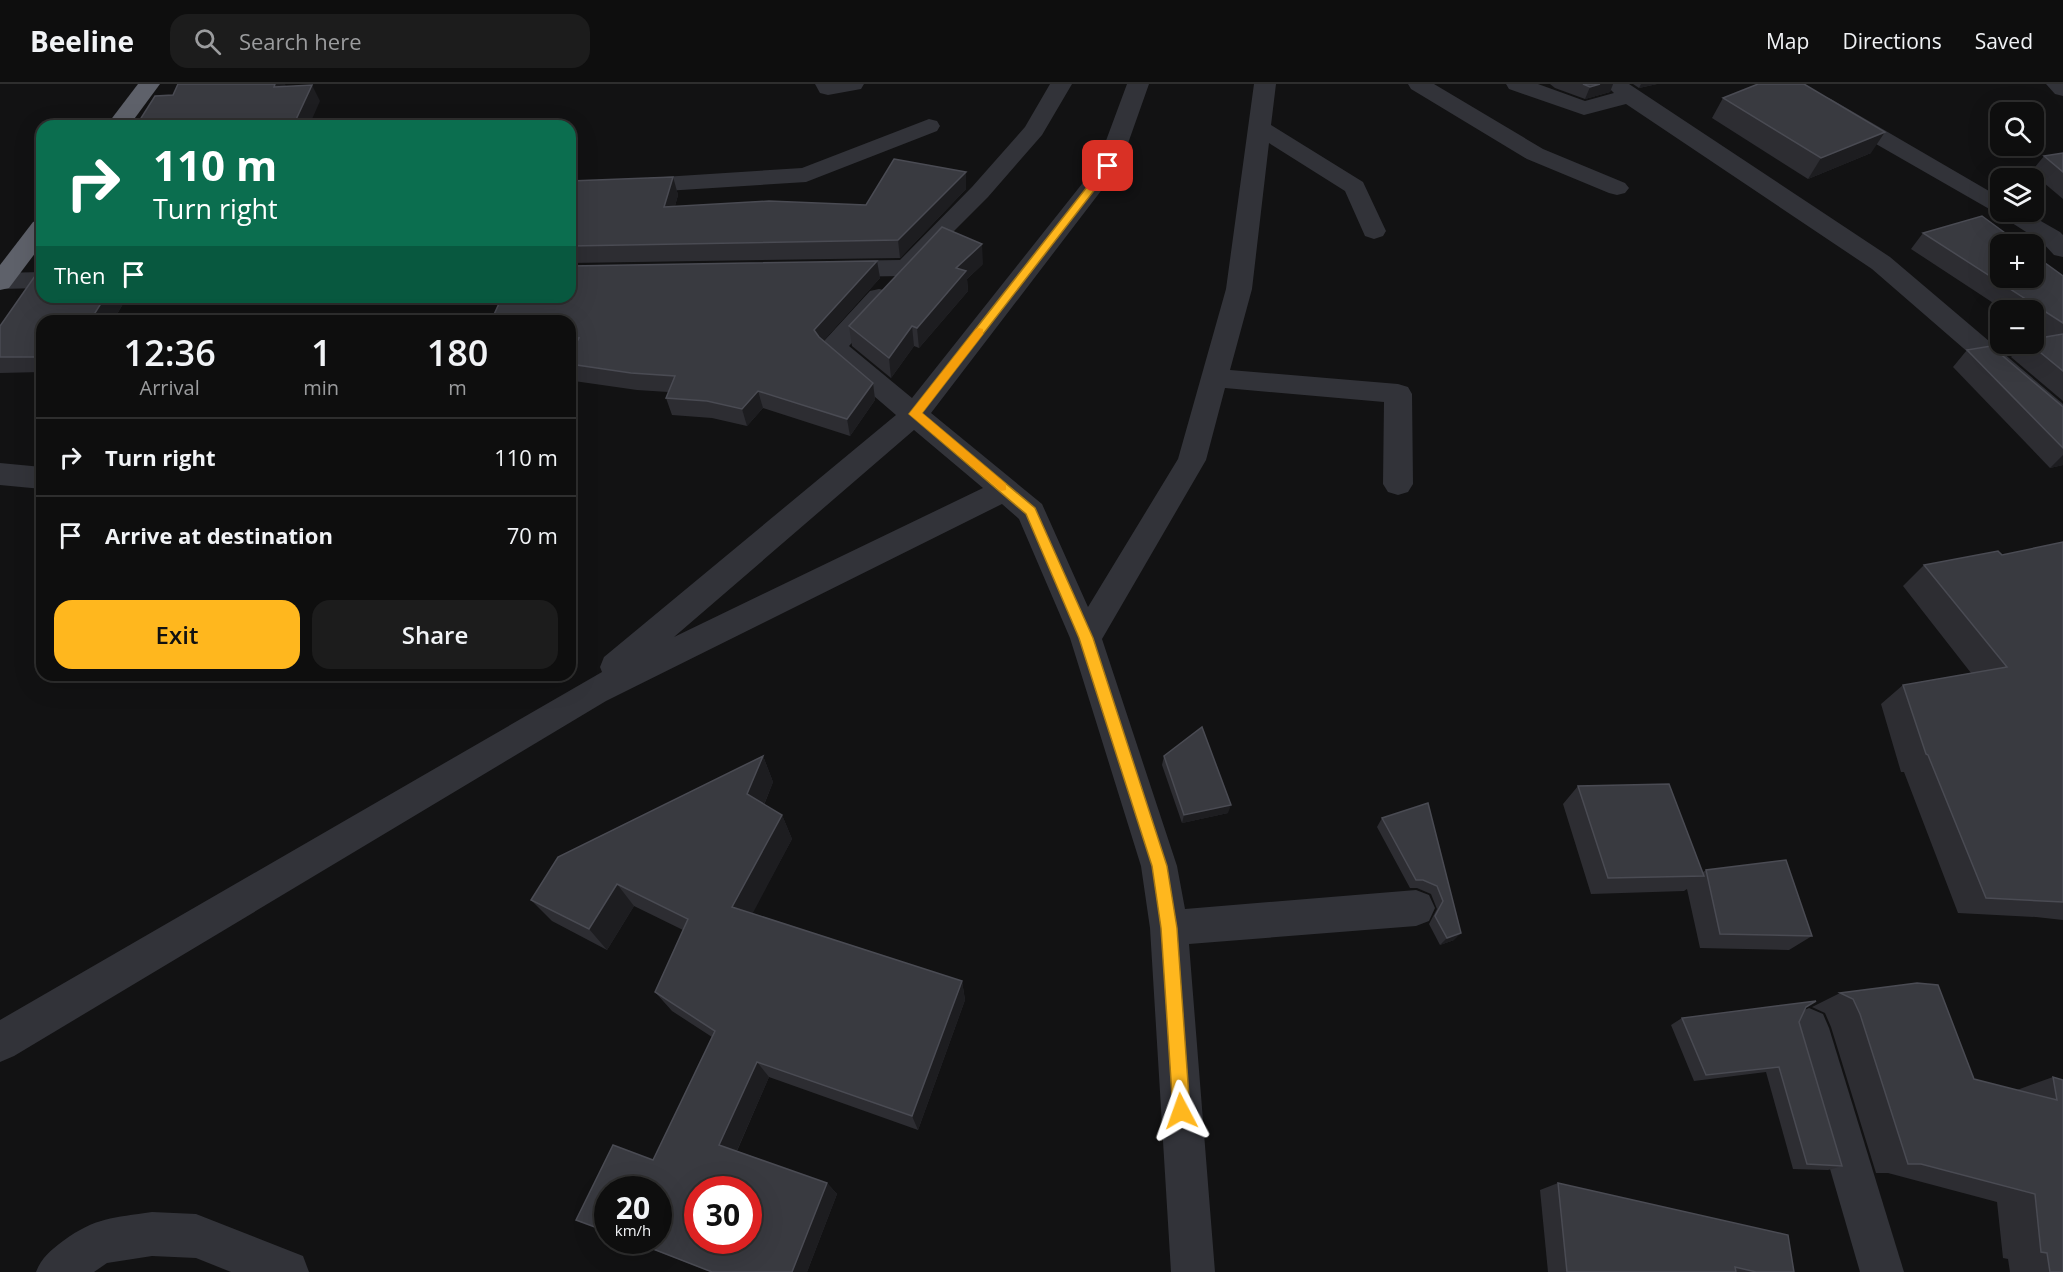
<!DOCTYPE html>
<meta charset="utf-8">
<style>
:root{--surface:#0e0e0e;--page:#1c1c1c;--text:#f1f3f6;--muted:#9b9c9e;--line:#2e2e2e;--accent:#ffb71e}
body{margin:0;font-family:"Open Sans",sans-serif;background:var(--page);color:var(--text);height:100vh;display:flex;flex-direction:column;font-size:22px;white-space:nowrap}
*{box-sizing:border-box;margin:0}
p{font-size:20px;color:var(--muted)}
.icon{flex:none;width:33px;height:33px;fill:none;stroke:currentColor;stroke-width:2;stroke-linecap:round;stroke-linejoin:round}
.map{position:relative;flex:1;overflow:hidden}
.details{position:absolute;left:36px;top:231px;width:540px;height:366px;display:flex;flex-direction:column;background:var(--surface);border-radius:18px;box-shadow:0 6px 24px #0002,0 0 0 2px var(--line)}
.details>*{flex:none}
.hud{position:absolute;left:36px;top:36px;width:540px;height:183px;border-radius:18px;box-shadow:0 6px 24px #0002,0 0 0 2px var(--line);background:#0b6e4f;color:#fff;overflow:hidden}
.tools{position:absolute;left:1990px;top:18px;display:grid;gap:12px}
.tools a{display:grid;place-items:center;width:54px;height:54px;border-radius:12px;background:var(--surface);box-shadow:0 6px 24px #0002,0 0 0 2px var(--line);font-size:30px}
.speed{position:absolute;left:594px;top:1092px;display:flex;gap:12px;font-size:30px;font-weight:700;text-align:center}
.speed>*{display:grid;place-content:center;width:78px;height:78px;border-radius:50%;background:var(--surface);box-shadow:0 6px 24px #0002,0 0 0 2px var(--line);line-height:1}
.speed small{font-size:15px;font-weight:400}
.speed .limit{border:9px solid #d22;background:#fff;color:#111}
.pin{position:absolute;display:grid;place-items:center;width:51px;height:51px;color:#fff;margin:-26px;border-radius:12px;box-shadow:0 3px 9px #0006}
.me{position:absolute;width:66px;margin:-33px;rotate:356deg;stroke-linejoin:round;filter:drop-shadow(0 0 4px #0008)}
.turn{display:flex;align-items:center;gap:21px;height:126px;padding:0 18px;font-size:27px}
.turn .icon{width:78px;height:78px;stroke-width:2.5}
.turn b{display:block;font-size:42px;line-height:51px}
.then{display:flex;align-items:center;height:57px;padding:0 18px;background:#0003;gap:12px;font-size:22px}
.eta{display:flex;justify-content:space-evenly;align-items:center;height:102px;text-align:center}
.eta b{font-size:36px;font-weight:600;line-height:42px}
.action{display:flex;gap:12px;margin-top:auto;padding:12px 18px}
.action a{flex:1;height:69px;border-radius:18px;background:var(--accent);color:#111;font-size:24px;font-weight:600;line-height:69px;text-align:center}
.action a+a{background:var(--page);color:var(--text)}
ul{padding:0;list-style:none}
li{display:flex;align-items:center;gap:18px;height:78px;padding:0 18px;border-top:2px solid var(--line)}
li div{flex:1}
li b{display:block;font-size:22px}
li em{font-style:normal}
header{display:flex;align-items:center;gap:36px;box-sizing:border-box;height:84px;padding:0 30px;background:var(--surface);border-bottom:2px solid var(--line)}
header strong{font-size:28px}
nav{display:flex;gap:33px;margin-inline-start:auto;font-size:21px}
.search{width:420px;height:54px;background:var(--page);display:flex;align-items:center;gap:15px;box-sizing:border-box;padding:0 21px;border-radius:18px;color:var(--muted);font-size:22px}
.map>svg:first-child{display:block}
</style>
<header>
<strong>Beeline</strong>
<div class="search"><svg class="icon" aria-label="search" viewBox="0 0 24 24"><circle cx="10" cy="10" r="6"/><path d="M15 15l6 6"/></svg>Search here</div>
<nav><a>Map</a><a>Directions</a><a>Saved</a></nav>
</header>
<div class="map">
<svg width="2063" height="1188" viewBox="0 0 2063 1188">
<rect width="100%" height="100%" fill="#121213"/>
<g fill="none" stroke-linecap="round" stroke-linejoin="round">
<g fill="#323339" fill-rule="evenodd">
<path d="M 815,0 L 864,0 L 861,5 L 828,11 L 820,9 Z"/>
<path d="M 1050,0 L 1072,0 L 1042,51 L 988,113 L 918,183 L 915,190 L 906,192 L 833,193 L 824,191 L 820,185 L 824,179 L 833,177 L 900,176 L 972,103 L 1025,43 Z"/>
<path d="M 1127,0 L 1149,0 L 1120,82 L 931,329 L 1042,420 L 1088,523 L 1178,375 L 1226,205 L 1254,0 L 1276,0 L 1271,41 L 1363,98 L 1386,147 L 1383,152 L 1374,155 L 1365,152 L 1345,107 L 1269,59 L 1252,205 L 1230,286 L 1398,300 L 1408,303 L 1412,310 L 1413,400 L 1408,408 L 1398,411 L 1388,408 L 1383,400 L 1384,318 L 1225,304 L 1206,376 L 1102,555 L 1177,782 L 1185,825 L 1416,806 L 1429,811 L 1435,824 L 1429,837 L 1416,842 L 1189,860 L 1215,1188 L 1171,1188 L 1150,844 L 1141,782 L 1070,554 L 1019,435 L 1002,420 L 606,617 L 14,972 L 0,978 L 0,936 L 602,588 L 600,583 L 604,573 L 896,331 L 824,269 L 820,263 L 824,257 L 870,207 L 879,205 L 888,207 L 892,213 L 888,219 L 849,262 L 912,314 L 1097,81 ZM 914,346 L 983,404 L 674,553 Z"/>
<path d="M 1408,0 L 1434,0 L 1543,65 L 1625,99 L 1629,104 L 1625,109 L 1617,111 L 1609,109 L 1527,75 L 1411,5 Z"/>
<path d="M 1506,0 L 1538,0 L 1585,17 L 1614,9 L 1605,0 L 1629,0 L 1890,173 L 2063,320 L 2063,345 L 2053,342 L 1872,185 L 1626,20 L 1584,31 L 1509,5 Z"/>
<path d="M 1766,0 L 1795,0 L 1831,15 L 2001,114 L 2001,128 L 2025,128 L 2060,148 L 2063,151 L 2063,173 L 2054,171 L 2042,158 L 1998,130 L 1815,25 L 1769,5 Z"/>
<path d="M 2046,0 L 2063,0 L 2063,12 L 2055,10 Z"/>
<path d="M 929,35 L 937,37 L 940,42 L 937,47 L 806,98 L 570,113 L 570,99 L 802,84 Z"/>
<path d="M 42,188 L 42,204 L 0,205 L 0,189 Z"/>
<path d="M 0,379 L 42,383 L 42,405 L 0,401 Z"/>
<path d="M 1809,924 L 1823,930 L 1829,944 L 1904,1188 L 1860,1188 L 1789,944 L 1795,930 Z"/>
<path d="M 152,1128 L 196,1130 L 303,1172 L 309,1188 L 231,1188 L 196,1174 L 152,1172 L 107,1179 L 94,1188 L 36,1188 C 42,1173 50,1167 63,1157 C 96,1133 113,1134 152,1128 Z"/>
</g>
<g fill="#5e616a" fill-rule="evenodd">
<path d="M 138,0 L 160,0 L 129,42 L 106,42 Z"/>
<path d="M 42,135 L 42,160 L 9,204 L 0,206 L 0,181 L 33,138 Z"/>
</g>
</g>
<g fill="#2d2d32" fill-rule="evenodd">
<path d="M 1550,0 L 1613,0 L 1610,8 L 1585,15 L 1555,4 Z"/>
<path d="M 1633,0 L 1657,0 L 1639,4 Z"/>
<path d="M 1723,14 L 1871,69 L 1808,95 L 1712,34 Z"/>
<path d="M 2063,69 L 2063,115 L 2031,88 L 2044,72 Z"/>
<path d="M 966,88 L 966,105 L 900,174 L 570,179 L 570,97 L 673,93 L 678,111 L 675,122 L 866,121 Z"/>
<path d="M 1923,149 L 2063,192 L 2063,317 L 2011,273 L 2023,260 L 2034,260 L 2045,253 L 2034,246 L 2034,226 L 2004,226 L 1911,165 Z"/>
<path d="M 877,177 L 880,194 L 823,257 L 873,299 L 875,316 L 850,352 L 763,324 L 747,342 L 712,334 L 672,331 L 666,314 L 668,308 L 637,306 L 574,297 L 570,288 L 570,272 L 571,270 L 570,270 L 570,237 Z"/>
<path d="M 983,180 L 967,195 L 968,207 L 919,264 L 914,262 L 891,294 L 852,262 L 849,242 Z"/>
<path d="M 42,213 L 127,213 L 113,237 L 42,237 L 42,288 L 0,289 L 0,242 Z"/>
<path d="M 1967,266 L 2063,323 L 2063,381 L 2050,384 L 1953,283 Z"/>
<path d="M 2063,458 L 2063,836 L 2036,833 L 1958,829 L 1904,688 L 1901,688 L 1881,620 L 1903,601 L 1971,589 L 1903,502 L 1924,481 L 2002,471 Z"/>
<path d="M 763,672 L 773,698 L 764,721 L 782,731 L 792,755 L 752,829 L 962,897 L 965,916 L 918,1046 L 769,993 L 737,1067 L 827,1099 L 837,1110 L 807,1188 L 711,1188 L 629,1156 L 658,1156 L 658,1106 L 608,1106 L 608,1148 L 576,1136 L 613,1061 L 653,1076 L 712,953 L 672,927 L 655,908 L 683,846 L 634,822 L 607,866 L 552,837 L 531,816 L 558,773 ZM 698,1106 L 748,1106 L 748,1156 L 698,1156 Z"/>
<path d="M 1164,672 L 1228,729 L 1182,739 L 1162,681 Z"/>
<path d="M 1578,702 L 1703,788 L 1706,786 L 1812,852 L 1789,866 L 1700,864 L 1687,805 L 1684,807 L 1591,810 L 1563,720 Z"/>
<path d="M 1428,719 L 1454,856 L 1440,861 L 1429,840 L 1437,825 L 1431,810 L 1417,804 L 1410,804 L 1377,743 L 1382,734 Z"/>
<path d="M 1917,899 L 1974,995 L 2017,1006 L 2053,993 L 2063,996 L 2063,1188 L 2010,1188 L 2008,1175 L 2003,1174 L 1997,1118 L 1888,1089 L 1876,1089 L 1831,943 L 1825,929 L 1812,923 L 1840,909 Z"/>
<path d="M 1805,923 L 1799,938 L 1842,1082 L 1828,1086 L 1793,1085 L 1766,988 L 1694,997 L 1671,941 L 1682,934 Z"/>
<path d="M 1558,1099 L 1794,1188 L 1548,1188 L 1540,1106 Z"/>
</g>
<g fill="#1d1d20">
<path d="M 275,0 L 285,0 L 288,6 L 274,3 Z"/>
<path d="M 1600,0 L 1613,0 L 1610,8 L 1585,15 L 1590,3 Z"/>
<path d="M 1641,0 L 1657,0 L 1639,4 Z"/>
<path d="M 312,1 L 320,17 L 309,42 L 293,42 Z"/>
<path d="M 1885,48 L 1871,69 L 1808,95 L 1821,74 Z"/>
<path d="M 966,88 L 966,105 L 900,174 L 898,156 Z"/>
<path d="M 673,93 L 678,111 L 670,140 L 664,123 Z"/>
<path d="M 982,160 L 983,180 L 967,195 L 968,207 L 919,264 L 917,244 L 956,184 Z"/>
<path d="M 877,177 L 880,194 L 818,263 L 814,246 Z"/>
<path d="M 105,213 L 127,213 L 113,237 L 90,237 Z"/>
<path d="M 912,242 L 914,262 L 891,294 L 889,274 Z"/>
<path d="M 873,299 L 875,316 L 850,352 L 847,335 Z"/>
<path d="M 758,307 L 763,324 L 747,342 L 742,325 Z"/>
<path d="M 2063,371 L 2063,381 L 2050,384 Z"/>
<path d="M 763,672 L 773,698 L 758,735 L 747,710 Z"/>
<path d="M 1231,721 L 1228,729 L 1182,739 L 1184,731 Z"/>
<path d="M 782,731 L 792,755 L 745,844 L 732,823 Z"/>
<path d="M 617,800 L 634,822 L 607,866 L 589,845 Z"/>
<path d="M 1461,849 L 1454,856 L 1440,861 L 1447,854 Z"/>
<path d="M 962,897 L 965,916 L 918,1046 L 912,1032 Z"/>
<path d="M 757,978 L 769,993 L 734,1073 L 719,1061 Z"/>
<path d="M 827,1099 L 837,1110 L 807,1188 L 792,1188 Z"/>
</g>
<g fill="#393a40" stroke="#4a4b53" stroke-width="1.5" fill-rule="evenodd">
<path d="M 178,0 L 275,0 L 274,3 L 312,1 L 293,42 L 136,42 L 155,12 L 173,11 Z"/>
<path d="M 1583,0 L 1600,0 L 1590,3 Z"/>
<path d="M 1758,0 L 1804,0 L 1885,48 L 1821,74 L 1723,14 Z"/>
<path d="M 2063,69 L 2063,88 L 2044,72 Z"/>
<path d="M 894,75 L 966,88 L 898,156 L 570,162 L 570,97 L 673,93 L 664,123 L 769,117 L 866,121 Z"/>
<path d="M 1982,132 L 2020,160 L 2001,160 L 2001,194 L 2034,194 L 2034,171 L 2063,192 L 2063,239 L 1923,149 Z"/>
<path d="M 942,143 L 982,160 L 956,184 L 966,187 L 917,244 L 912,242 L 889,274 L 849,242 Z"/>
<path d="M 877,177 L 814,246 L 819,253 L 873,299 L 847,335 L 758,307 L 742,325 L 707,317 L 666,314 L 675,292 L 631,289 L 570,280 L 570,272 L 579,254 L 570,253 L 570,237 L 491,237 L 502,213 L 570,213 L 570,182 Z"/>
<path d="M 42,182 L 42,213 L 105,213 L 90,237 L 42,237 L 42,273 L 0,273 L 0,242 Z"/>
<path d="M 2063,250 L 2063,287 L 2030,260 L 2034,260 L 2034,255 Z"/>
<path d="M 1991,262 L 2063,323 L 2063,364 L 1967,266 Z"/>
<path d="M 2063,458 L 2063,818 L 1986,814 L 1928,671 L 1926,670 L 1903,601 L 2007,583 L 1924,481 L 1998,467 L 2002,471 Z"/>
<path d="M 1202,643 L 1231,721 L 1184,731 L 1164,672 Z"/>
<path d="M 763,672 L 747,710 L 782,731 L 732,823 L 962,897 L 912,1032 L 757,978 L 719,1061 L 827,1099 L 792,1188 L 712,1188 L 630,1156 L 658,1156 L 658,1106 L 608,1106 L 608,1148 L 576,1136 L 613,1061 L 653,1076 L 715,947 L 655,908 L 688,835 L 617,800 L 589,845 L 531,816 L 558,773 ZM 698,1106 L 748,1106 L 748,1156 L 698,1156 Z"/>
<path d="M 1669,700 L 1704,792 L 1608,794 L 1578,702 Z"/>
<path d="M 1428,719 L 1461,849 L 1447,854 L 1435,832 L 1443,817 L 1437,802 L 1423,796 L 1416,796 L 1382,734 Z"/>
<path d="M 1786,776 L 1812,852 L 1720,850 L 1706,786 Z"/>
<path d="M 1917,899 L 1938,901 L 1974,995 L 2057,1016 L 2053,993 L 2063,996 L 2063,1188 L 2050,1188 L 2047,1169 L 2041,1168 L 2035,1110 L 1921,1080 L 1908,1080 L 1860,930 L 1853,915 L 1840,909 Z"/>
<path d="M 1816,917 L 1806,923 L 1799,938 L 1842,1082 L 1807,1080 L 1779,983 L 1706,991 L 1682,934 Z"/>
<path d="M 1558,1099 L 1788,1151 L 1794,1188 L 1756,1188 L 1735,1183 L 1736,1188 L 1567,1188 Z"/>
</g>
<path fill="#ffb71e" stroke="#a67714" stroke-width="1.5" d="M 1105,80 L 1113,82 L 922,329 L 1035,424 L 1093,554 L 1167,782 L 1177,844 L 1190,1027 L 1187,1033 L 1181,1036 L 1175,1033 L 1173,1027 L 1161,844 L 1152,782 L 1079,554 L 1026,430 L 909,330 Z"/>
<path fill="#f59e0b" d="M 979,244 L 983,245 L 983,250 L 922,329 L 1006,400 L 1006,406 L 1001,407 L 909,330 L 976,245 Z"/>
</svg>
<div class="tools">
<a><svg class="icon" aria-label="search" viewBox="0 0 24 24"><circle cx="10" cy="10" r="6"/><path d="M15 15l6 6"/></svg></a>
<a><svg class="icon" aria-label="layers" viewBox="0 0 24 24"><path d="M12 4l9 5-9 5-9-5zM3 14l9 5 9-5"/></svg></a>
<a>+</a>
<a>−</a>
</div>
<div class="speed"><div>20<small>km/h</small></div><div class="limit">30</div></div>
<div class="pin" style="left:1108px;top:82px;background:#d93025"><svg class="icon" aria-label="arrive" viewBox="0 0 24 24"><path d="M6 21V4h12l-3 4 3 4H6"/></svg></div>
<svg class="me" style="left:1181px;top:1027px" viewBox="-20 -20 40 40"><path d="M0-17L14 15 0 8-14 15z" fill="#ffb71e" stroke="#fff" stroke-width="4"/></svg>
<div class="hud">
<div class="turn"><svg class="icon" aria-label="right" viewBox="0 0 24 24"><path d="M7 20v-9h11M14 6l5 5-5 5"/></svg><div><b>110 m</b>Turn right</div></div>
<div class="then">Then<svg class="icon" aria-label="arrive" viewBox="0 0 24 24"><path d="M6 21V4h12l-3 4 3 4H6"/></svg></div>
</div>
<section class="details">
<div class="eta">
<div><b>12:36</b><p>Arrival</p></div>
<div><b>1</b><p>min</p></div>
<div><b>180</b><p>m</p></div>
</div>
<ul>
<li><svg class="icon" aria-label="right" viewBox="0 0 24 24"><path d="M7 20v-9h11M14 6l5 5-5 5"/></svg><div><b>Turn right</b></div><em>110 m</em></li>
<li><svg class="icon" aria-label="arrive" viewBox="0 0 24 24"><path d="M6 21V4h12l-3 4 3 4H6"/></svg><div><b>Arrive at destination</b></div><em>70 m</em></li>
</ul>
<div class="action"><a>Exit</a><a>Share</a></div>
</section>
</div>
